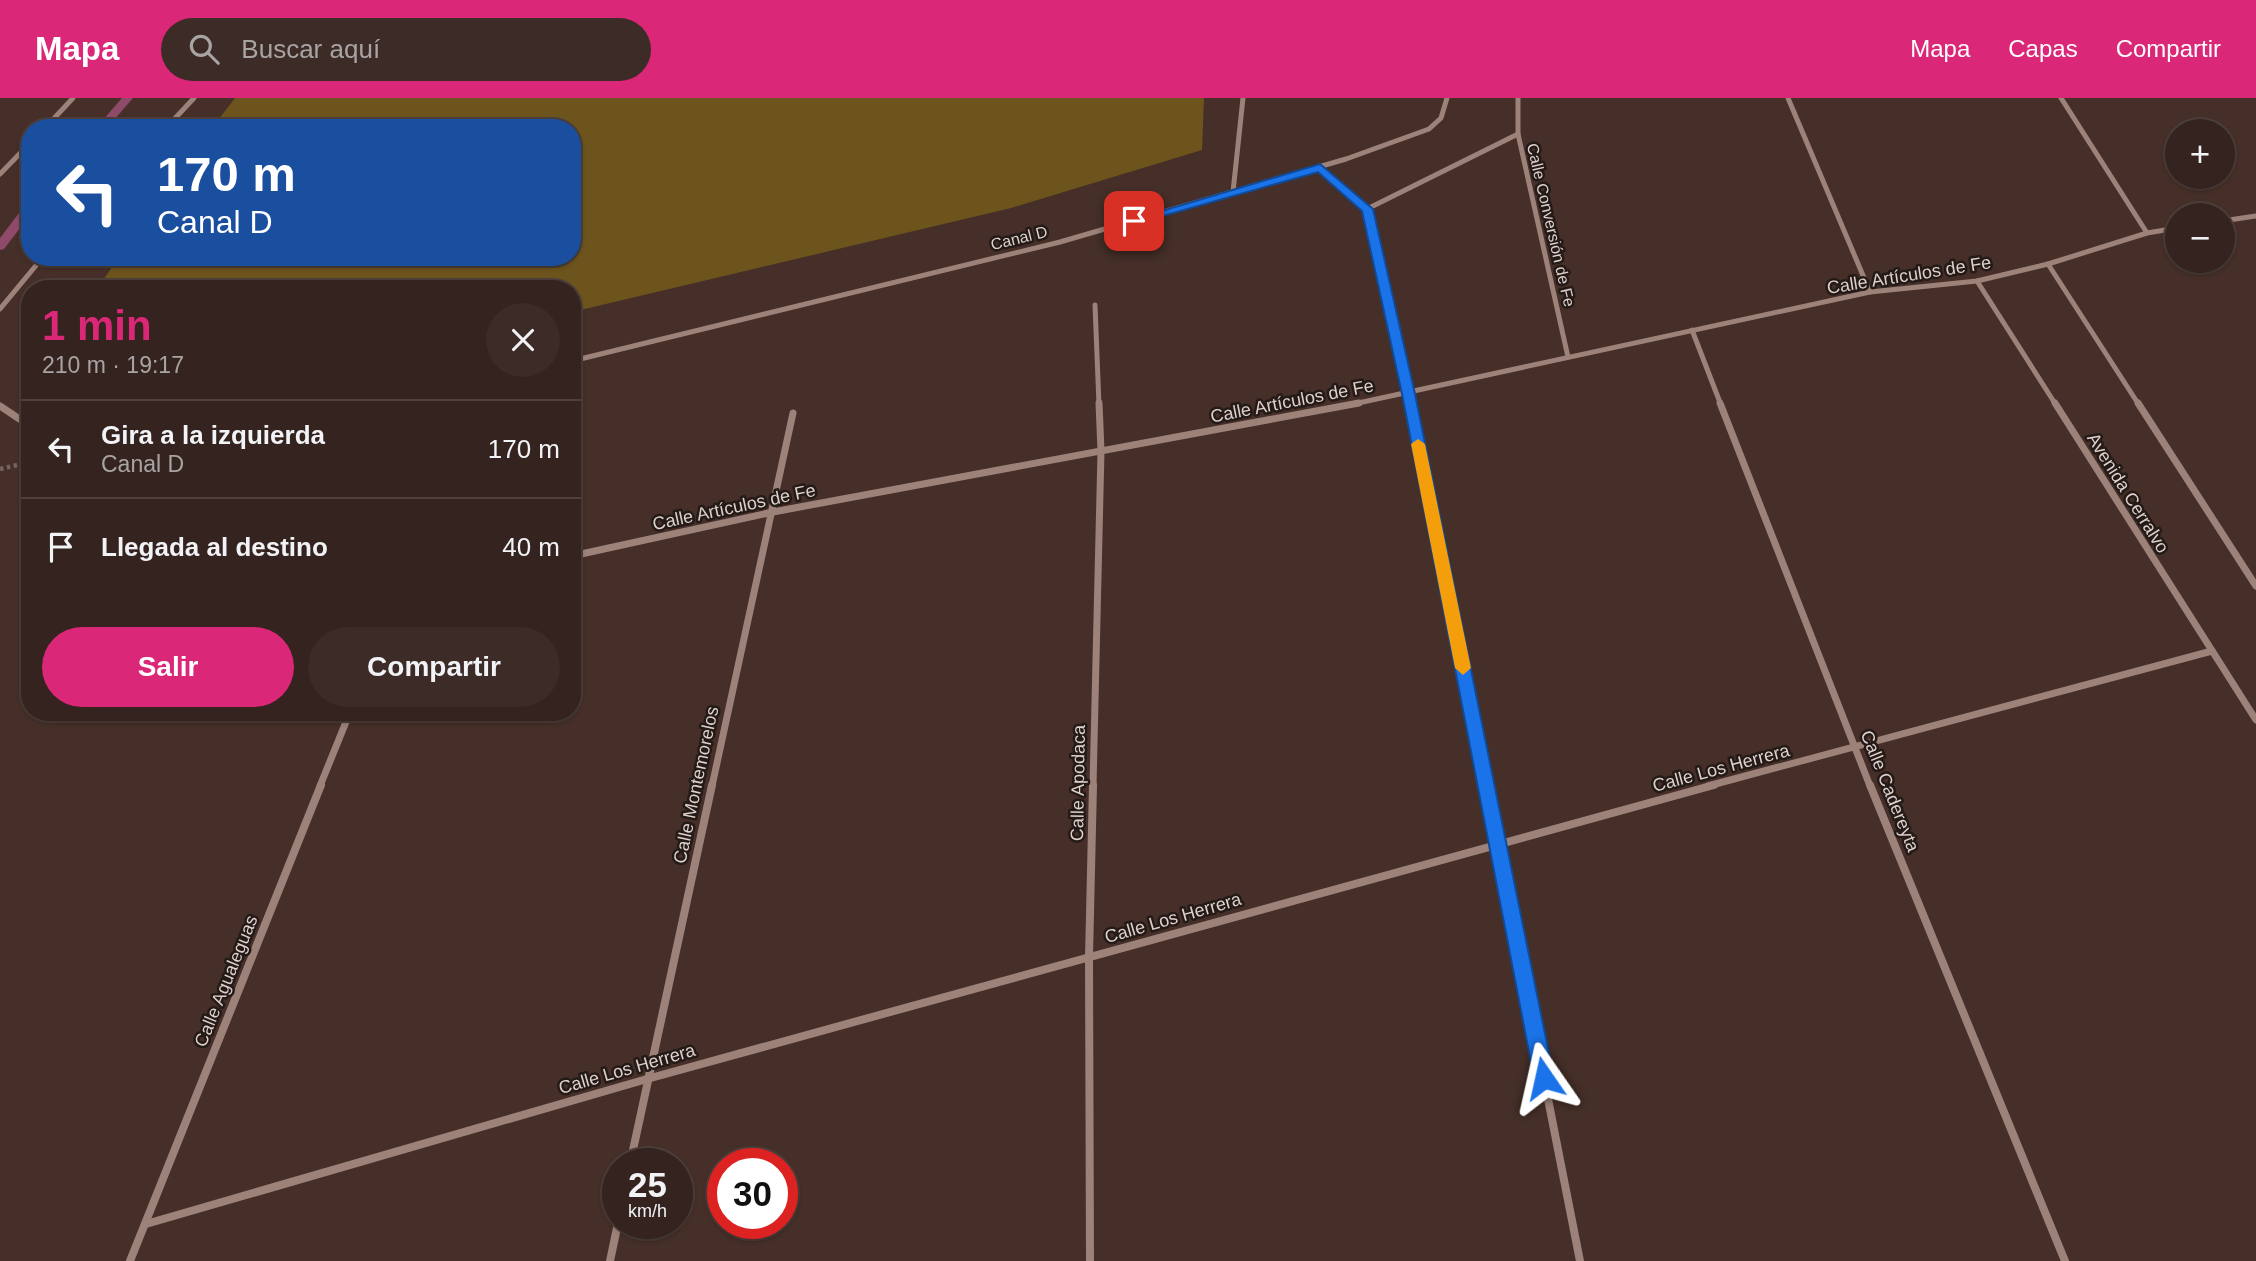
<!DOCTYPE html>
<html lang="es">
<meta charset="utf-8">
<style>
:root{--surface:#34231e;--page:#3c2b27;--text:#f1f3f6;--muted:#a9a4a4;--line:#4e403c;--accent:#db2777}
body{margin:0;font-family:Arial,sans-serif;background:var(--page);color:var(--text);height:100vh;display:flex;flex-direction:column;font-size:26px;white-space:nowrap}
*{box-sizing:border-box;margin:0}
p{font-size:23px;color:var(--muted)}
.icon{flex:none;width:38px;height:38px;fill:none;stroke:currentColor;stroke-width:2;stroke-linecap:round;stroke-linejoin:round}
.map{position:relative;flex:1;overflow:hidden}
.side{position:absolute;left:21px;top:182px;width:560px;height:441px;display:flex;flex-direction:column;background:var(--surface);border-radius:28px;box-shadow:0 2px 5px #0004,0 0 0 2px var(--line)}
.side>*{flex:none}
.guide{position:absolute;left:21px;top:21px;width:560px;height:147px;border-radius:28px;box-shadow:0 2px 5px #0004,0 0 0 2px var(--line);background:#1a4fa0;color:#fff;overflow:hidden}
.fabs{position:absolute;left:2165px;top:21px;display:grid;gap:14px}
.fabs a{display:grid;place-items:center;width:70px;height:70px;border-radius:50%;background:var(--surface);box-shadow:0 2px 5px #0004,0 0 0 2px var(--line);font-size:35px}
.speed{position:absolute;left:602px;top:1050px;display:flex;gap:14px;font-size:35px;font-weight:700;text-align:center}
.speed>*{display:grid;place-content:center;width:91px;height:91px;border-radius:50%;background:var(--surface);box-shadow:0 2px 5px #0004,0 0 0 2px var(--line);line-height:1}
.speed small{font-size:18px;font-weight:400}
.speed .limit{border:10px solid #d22;background:#fff;color:#111}
.pin{position:absolute;display:grid;place-items:center;width:60px;height:60px;color:#fff;margin:-30px;border-radius:14px;box-shadow:0 4px 10px #0006}
.me{position:absolute;width:77px;margin:-38px;rotate:349deg;stroke-linejoin:round;filter:drop-shadow(0 0 5px #0008)}
.turn{display:flex;align-items:center;gap:24px;height:147px;padding:0 21px;font-size:32px}
.turn .icon{width:91px;height:91px;stroke-width:2.5}
.turn b{display:block;font-size:49px;line-height:60px}
.round{display:grid;place-items:center;flex:none;width:74px;height:74px;border-radius:37px;background:var(--page)}
.summary{display:flex;align-items:center;justify-content:space-between;height:119px;padding:0 21px}
h1{font-size:42px;font-weight:700;line-height:52px;color:var(--accent)}
.button{display:flex;gap:14px;margin-top:auto;padding:14px 21px}
.button a{flex:1;height:80px;border-radius:42px;background:var(--accent);color:#fff;font-size:28px;font-weight:700;line-height:80px;text-align:center}
.button a+a{background:var(--page);color:var(--text)}
ul{padding:0;list-style:none}
li{display:flex;align-items:center;gap:21px;height:98px;padding:0 21px;border-top:2px solid var(--line)}
li div{flex:1}
li b{display:block;font-size:26px}
li em{font-style:normal}
header{display:flex;align-items:center;gap:42px;box-sizing:border-box;height:98px;padding:0 35px;background:var(--accent);color:#fff}
header strong{font-size:33px}
nav{display:flex;gap:38px;margin-inline-start:auto;font-size:24px}
.search{width:490px;height:63px;background:var(--page);display:flex;align-items:center;gap:18px;box-sizing:border-box;padding:0 24px;border-radius:38px;color:var(--muted);font-size:26px}
.map>svg:first-child{display:block}
</style>
<header>
<strong>Mapa</strong>
<div class="search"><svg class="icon" aria-label="search" viewBox="0 0 24 24"><circle cx="10" cy="10" r="6"/><path d="M15 15l6 6"/></svg>Buscar aquí</div>
<nav><a>Mapa</a><a>Capas</a><a>Compartir</a></nav>
</header>
<div class="map">
<svg width="2256" height="1163" viewBox="0 0 2256 1163">
<rect width="100%" height="100%" fill="#452f28"/>
<path fill="#6d541c" d="M 235,0 L 1204,0 L 1202,52 L 1011,110 L 572,214 L 572,191 L 97,191 L 119,159 L 572,159 L 572,30 L 212,30 Z"/>
<g fill="none" stroke-linecap="round" stroke-linejoin="round">
<g fill="#8f4a69" fill-rule="evenodd">
<path d="M 122,0 L 133,0 L 107,30 L 96,30 Z"/>
<path d="M 30,105 L 30,117 L 4,151 L 0,152 L 0,140 L 26,106 Z"/>
</g>
<path stroke="#76635d" stroke-width="4.5" stroke-dasharray="3.5 3.5" stroke-linecap="butt" d="M 0,371 L 30,364"/>
<g stroke="#9c8279" stroke-width="5">
<path d="M 1518,0 L 1518,36 L 1568,259"/>
<path d="M 1788,0 L 1870,194"/>
<path d="M 2061,0 L 2147,135"/>
<path d="M 45,30 L 73,0"/>
<path d="M 166,30 L 194,0"/>
<path d="M 1320,69 L 1367,111 L 1410,307"/>
<path d="M 0,76 L 30,45"/>
<path d="M 1233,94 L 1243,0"/>
<path d="M 1367,111 L 1518,36"/>
<path d="M 2222,123 L 2256,118"/>
<path d="M 2048,166 L 2139,307"/>
<path d="M 1977,183 L 2056,307"/>
<path d="M 1095,207 L 1099,307"/>
<path d="M 0,211 L 43,159"/>
<path d="M 1692,232 L 1721,307"/>
<path d="M 572,263 L 1060,144 L 1346,61 L 1429,31 L 1441,20 L 1447,0"/>
<path d="M 1349,307 L 1870,194 L 1977,183 L 2048,166 L 2147,135 L 2177,130"/>
</g>
<g stroke="#9c8279" stroke-width="7">
<path d="M 1410,305 L 1486,688"/>
<path d="M 1720,305 L 1870,688"/>
<path d="M 2055,305 L 2256,622"/>
<path d="M 2138,305 L 2256,488"/>
<path d="M 0,308 L 30,328"/>
<path d="M 572,458 L 773,414 L 1359,305"/>
<path d="M 320,688 L 350,614"/>
<path d="M 712,688 L 793,315"/>
<path d="M 1093,688 L 1101,353 L 1099,305"/>
<path d="M 1708,688 L 2212,553"/>
</g>
<g stroke="#9c8279" stroke-width="8">
<path d="M 1486,687 L 1580,1163"/>
<path d="M 1870,687 L 2065,1163"/>
<path d="M 630,1066 L 712,687"/>
<path d="M 146,1126 L 647,981 L 1714,687"/>
<path d="M 130,1163 L 321,687"/>
<path d="M 610,1163 L 618,1125"/>
<path d="M 1090,1163 L 1089,859 L 1093,687"/>
</g>
</g>
<path fill="#1a73e8" stroke="#114b97" stroke-width="2" d="M 1320,66 L 1373,111 L 1415,296 L 1554,980 L 1551,987 L 1544,990 L 1537,987 L 1534,980 L 1402,296 L 1362,113 L 1318,74 L 1138,125 L 1128,123 Z"/>
<path fill="#f59e0b" d="M 1418,341 L 1425,346 L 1471,570 L 1463,577 L 1455,570 L 1411,346 Z"/>
<g text-anchor="middle" dominant-baseline="central" stroke-width="5" stroke-linejoin="round" paint-order="stroke">
<g font-size="16" fill="#ded0cb" stroke="#241a17">
<text transform="translate(1551 127) rotate(77)">Calle Conversión de Fe</text>
<text transform="translate(1019 140) rotate(-14)">Canal D</text>
</g>
<g font-size="18" fill="#ded0cb" stroke="#241a17">
<text transform="translate(1909 177) rotate(-9)">Calle Artículos de Fe</text>
<text transform="translate(1292 303) rotate(-11)">Calle Artículos de Fe</text>
<text transform="translate(2128 395) rotate(58)">Avenida Cerralvo</text>
<text transform="translate(734 409) rotate(-12)">Calle Artículos de Fe</text>
<text transform="translate(1721 670) rotate(-15)">Calle Los Herrera</text>
<text transform="translate(1078 685) rotate(-89)">Calle Apodaca</text>
<text transform="translate(696 687) rotate(-78)">Calle Montemorelos</text>
<text transform="translate(1890 693) rotate(68)">Calle Cadereyta</text>
<text transform="translate(1173 820) rotate(-16)">Calle Los Herrera</text>
<text transform="translate(226 883) rotate(-68)">Calle Agualeguas</text>
<text transform="translate(627 971) rotate(-16)">Calle Los Herrera</text>
</g>
</g>
</svg>
<div class="fabs">
<a>+</a>
<a>−</a>
</div>
<div class="speed"><div>25<small>km/h</small></div><div class="limit">30</div></div>
<div class="pin" style="left:1134px;top:123px;background:#d93025"><svg class="icon" aria-label="arrive" viewBox="0 0 24 24"><path d="M6 21V4h12l-3 4 3 4H6"/></svg></div>
<svg class="me" style="left:1544px;top:980px" viewBox="-20 -20 40 40"><path d="M0-17L14 15 0 8-14 15z" fill="#1a73e8" stroke="#fff" stroke-width="4"/></svg>
<div class="guide">
<div class="turn"><svg class="icon" aria-label="left" viewBox="0 0 24 24"><path d="M17 20v-9H6M10 6l-5 5 5 5"/></svg><div><b>170 m</b>Canal D</div></div>
</div>
<section class="side">
<div class="summary"><div><h1>1 min</h1><p>210 m · 19:17</p></div><a class="round"><svg class="icon" aria-label="close" viewBox="0 0 24 24"><path d="M6 6l12 12M18 6L6 18"/></svg></a></div>
<ul>
<li><svg class="icon" aria-label="left" viewBox="0 0 24 24"><path d="M17 20v-9H6M10 6l-5 5 5 5"/></svg><div><b>Gira a la izquierda</b><p>Canal D</p></div><em>170 m</em></li>
<li><svg class="icon" aria-label="arrive" viewBox="0 0 24 24"><path d="M6 21V4h12l-3 4 3 4H6"/></svg><div><b>Llegada al destino</b></div><em>40 m</em></li>
</ul>
<div class="button"><a>Salir</a><a>Compartir</a></div>
</section>
</div>
